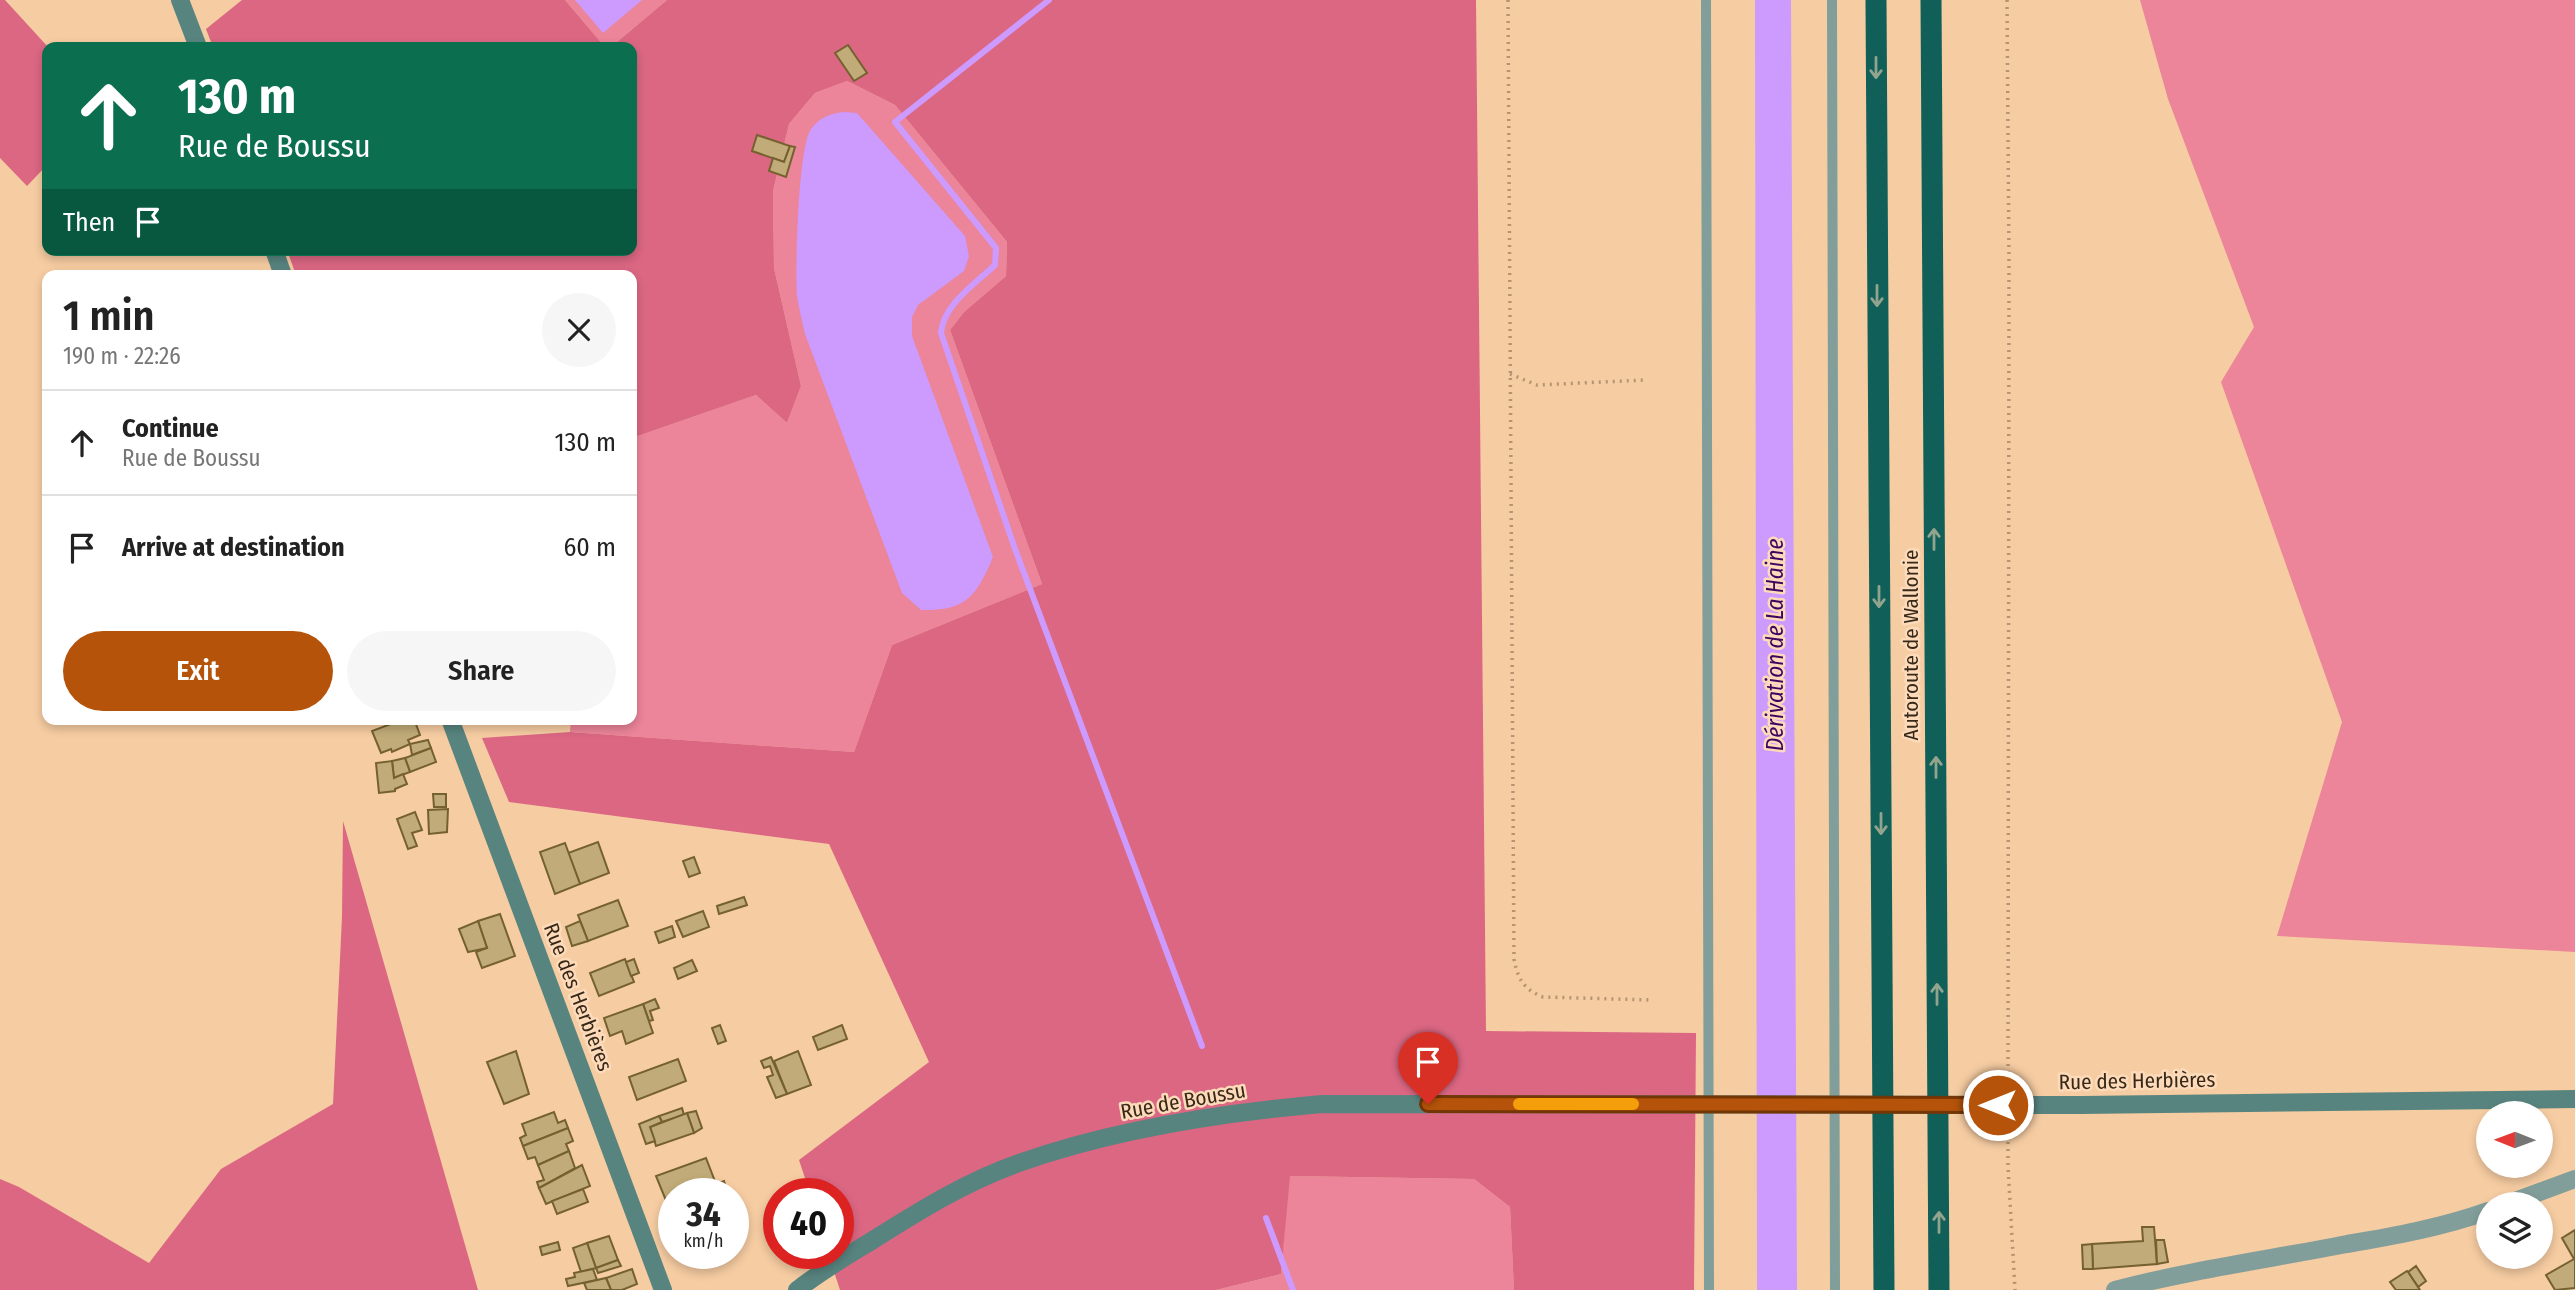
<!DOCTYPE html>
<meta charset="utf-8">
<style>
:root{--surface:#fff;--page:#f6f6f6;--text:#222;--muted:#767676;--line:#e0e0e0;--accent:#b45309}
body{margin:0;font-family:"Fira Sans Condensed",sans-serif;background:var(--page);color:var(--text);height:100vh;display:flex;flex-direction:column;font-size:26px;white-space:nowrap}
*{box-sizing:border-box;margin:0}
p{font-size:23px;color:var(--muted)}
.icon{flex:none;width:38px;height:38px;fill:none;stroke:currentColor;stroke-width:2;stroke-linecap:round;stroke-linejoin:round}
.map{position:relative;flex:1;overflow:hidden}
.drawer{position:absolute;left:42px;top:270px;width:595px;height:455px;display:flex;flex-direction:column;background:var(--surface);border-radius:14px;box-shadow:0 4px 10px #0003}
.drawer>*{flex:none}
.top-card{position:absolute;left:42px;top:42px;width:595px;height:214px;border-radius:14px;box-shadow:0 4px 10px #0003;background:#0b6e4f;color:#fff;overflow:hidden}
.needle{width:46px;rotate:271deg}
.tools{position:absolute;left:2476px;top:1101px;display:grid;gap:14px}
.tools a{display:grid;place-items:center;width:77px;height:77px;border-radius:50%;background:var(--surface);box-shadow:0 4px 10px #0003;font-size:35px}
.speed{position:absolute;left:658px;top:1178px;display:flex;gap:14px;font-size:35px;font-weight:700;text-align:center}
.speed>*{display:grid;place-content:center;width:91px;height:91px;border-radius:50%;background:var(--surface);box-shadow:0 4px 10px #0003;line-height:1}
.speed small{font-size:18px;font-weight:400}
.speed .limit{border:10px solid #d22;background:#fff;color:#111}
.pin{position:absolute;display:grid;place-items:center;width:60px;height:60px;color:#fff;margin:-72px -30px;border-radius:50% 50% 50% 0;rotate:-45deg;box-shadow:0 0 7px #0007}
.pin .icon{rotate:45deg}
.me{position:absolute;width:77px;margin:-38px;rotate:270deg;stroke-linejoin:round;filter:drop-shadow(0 0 5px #0008)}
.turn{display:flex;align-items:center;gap:24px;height:147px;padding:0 21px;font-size:32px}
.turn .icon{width:91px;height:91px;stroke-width:2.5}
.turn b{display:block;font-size:49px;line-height:60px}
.then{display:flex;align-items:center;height:66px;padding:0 21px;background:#0003;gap:14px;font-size:26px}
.round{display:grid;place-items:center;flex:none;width:74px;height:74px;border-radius:37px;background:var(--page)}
.head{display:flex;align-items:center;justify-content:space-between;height:119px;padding:0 21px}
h1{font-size:42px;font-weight:600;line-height:52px}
.button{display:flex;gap:14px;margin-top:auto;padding:14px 21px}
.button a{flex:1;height:80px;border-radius:42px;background:var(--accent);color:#fff;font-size:28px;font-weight:600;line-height:80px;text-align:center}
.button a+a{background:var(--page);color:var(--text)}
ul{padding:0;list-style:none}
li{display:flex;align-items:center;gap:21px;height:105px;padding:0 21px;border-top:2px solid var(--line)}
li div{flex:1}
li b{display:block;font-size:26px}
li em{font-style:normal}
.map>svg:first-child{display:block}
</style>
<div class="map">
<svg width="2575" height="1290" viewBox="0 0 2575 1290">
<rect width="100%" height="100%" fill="#f6cca2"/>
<g fill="#ec849a">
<path d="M 565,0 L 667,0 L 611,47 L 605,47 Z"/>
<path d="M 2140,0 L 2575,0 L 2575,952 L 2277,936 L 2342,722 L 2221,382 L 2254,327 L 2168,99 Z"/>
<path d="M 847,81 L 895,105 L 1007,242 L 1006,276 L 964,312 L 950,330 L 1042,584 L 892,645 L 854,752 L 570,732 L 571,719 L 632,719 L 632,438 L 756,395 L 787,423 L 801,386 L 774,268 L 773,191 L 789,124 L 815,93 Z"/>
<path d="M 1289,1176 L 1474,1179 L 1510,1207 L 1514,1290 L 1216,1290 L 1281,1274 Z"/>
</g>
<g fill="#db6783">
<path d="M 0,0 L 5,0 L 48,47 L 47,165 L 27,186 L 0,158 Z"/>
<path d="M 242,0 L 565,0 L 605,47 L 213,47 L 206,29 Z"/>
<path d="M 667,0 L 1476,0 L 1486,1031 L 1696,1033 L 1694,1290 L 1514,1290 L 1510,1207 L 1474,1179 L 1290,1176 L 1281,1274 L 1216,1290 L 840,1290 L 828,1253 L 838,1253 L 838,1194 L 810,1193 L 799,1160 L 929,1062 L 829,844 L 509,802 L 482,738 L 570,732 L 854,752 L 892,645 L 1042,584 L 950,330 L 964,312 L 1006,276 L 1007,242 L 895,105 L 847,81 L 815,93 L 789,124 L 773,191 L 774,268 L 801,386 L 787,423 L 756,395 L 632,438 L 632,275 L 296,275 L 287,250 L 632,250 L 632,47 L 611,47 Z"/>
<path d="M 343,821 L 478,1290 L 0,1290 L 0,1179 L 19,1187 L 149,1263 L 221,1169 L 333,1104 L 342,917 Z"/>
</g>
<g fill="#cd9afd">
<path d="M 575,0 L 642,0 L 603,33 Z"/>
<path d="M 1755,0 L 1791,0 L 1797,1290 L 1757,1290 Z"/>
<path d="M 843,112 L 857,113 L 965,236 L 969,256 L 964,271 L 918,305 L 912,317 L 912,336 L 993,557 C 976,597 966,611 921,610 L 902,593 L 805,334 C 802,321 799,309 797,296 C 795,270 798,148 811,129 C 820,117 830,114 843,112 Z"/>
</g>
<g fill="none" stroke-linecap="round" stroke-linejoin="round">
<g stroke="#cd9afd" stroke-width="6">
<path d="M 1049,0 L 895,122 L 996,248 L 995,265 C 975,284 943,305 941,333 L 1015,549 L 1202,1046"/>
<path d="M 1266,1218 L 1293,1290"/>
</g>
</g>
<g fill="#c1ab78" stroke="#75612f" stroke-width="2">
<path d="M 848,45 L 867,73 L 854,81 L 835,53 Z"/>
<path d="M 757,135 L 790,146 L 784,162 L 752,151 Z"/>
<path d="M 790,146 L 795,147 L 786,177 L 769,171 L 773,158 L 784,162 Z"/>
<path d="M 404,719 L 414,719 L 420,735 L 408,740 L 410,744 L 392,752 L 391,749 L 381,753 L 372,731 Z"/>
<path d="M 428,740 L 431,748 L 412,755 L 410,744 Z"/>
<path d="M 431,748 L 436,762 L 410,772 L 405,758 Z"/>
<path d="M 405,758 L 410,772 L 394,778 L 392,761 Z"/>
<path d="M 392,761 L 394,778 L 403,774 L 407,784 L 395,789 L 395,791 L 379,793 L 376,763 Z"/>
<path d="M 433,794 L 446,794 L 446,807 L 434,807 Z"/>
<path d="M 448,809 L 447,832 L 429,834 L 428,810 Z"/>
<path d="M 415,812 L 422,830 L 412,833 L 417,846 L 408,849 L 397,819 Z"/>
<path d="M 598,842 L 609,873 L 580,884 L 568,853 Z"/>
<path d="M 565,843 L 580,884 L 555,894 L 540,852 Z"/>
<path d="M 694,857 L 700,873 L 689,877 L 683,861 Z"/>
<path d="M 744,897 L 747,905 L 719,914 L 717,906 Z"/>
<path d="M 618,900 L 628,926 L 588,941 L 578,915 Z"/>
<path d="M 703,911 L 709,927 L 683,937 L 676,921 Z"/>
<path d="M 500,914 L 515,956 L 482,968 L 476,952 L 487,948 L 478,921 Z"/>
<path d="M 478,921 L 487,948 L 468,952 L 459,929 Z"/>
<path d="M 580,921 L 588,941 L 572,946 L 566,927 Z"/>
<path d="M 672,926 L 675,937 L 659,943 L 655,932 Z"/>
<path d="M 625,959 L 634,982 L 599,996 L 590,973 Z"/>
<path d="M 634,959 L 639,973 L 631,976 L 626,962 Z"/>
<path d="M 692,960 L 697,971 L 678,979 L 674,968 Z"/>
<path d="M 655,999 L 659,1008 L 650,1011 L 653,1020 L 649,1021 L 643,1004 Z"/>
<path d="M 643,1004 L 653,1033 L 626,1044 L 622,1031 L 610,1036 L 604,1018 Z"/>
<path d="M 720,1025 L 726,1041 L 718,1044 L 712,1028 Z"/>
<path d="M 842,1025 L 847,1039 L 818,1050 L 813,1037 Z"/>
<path d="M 516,1051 L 529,1094 L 504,1104 L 487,1062 Z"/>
<path d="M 798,1051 L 811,1085 L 787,1094 L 774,1061 Z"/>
<path d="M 771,1057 L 787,1094 L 776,1098 L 767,1077 L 773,1075 L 770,1066 L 764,1068 L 761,1061 Z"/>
<path d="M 678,1059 L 686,1081 L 637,1100 L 629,1077 Z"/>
<path d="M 682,1108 L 684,1115 L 662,1122 L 659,1116 Z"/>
<path d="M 696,1111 L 702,1128 L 694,1133 L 687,1113 Z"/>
<path d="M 554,1112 L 558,1123 L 565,1120 L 568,1128 L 523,1146 L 520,1138 L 526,1135 L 522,1124 Z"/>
<path d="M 687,1113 L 694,1133 L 656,1146 L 650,1127 Z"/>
<path d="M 659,1116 L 662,1122 L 650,1127 L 655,1141 L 646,1144 L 639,1124 Z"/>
<path d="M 568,1128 L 573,1141 L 566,1144 L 569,1151 L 538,1165 L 535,1157 L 528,1159 L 523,1146 Z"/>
<path d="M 569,1151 L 575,1168 L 539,1188 L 537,1182 L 544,1180 L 538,1165 Z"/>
<path d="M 706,1158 L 716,1184 L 702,1189 L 700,1186 L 674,1194 L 674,1200 L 667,1203 L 656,1176 Z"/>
<path d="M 582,1165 L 590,1186 L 546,1204 L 539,1188 Z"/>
<path d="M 724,1181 L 728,1194 L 703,1194 L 702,1189 Z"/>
<path d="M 583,1189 L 588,1202 L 557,1214 L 552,1201 Z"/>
<path d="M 2142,1227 L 2154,1227 L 2157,1264 L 2093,1269 L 2092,1244 L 2143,1241 Z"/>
<path d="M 2575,1230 L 2575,1288 L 2555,1290 L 2546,1275 L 2574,1259 L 2562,1238 Z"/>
<path d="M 609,1236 L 618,1260 L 596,1268 L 587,1243 Z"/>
<path d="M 2156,1240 L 2164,1240 L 2168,1262 L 2157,1264 Z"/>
<path d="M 558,1242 L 560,1250 L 542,1255 L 540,1247 Z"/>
<path d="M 587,1243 L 596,1268 L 581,1272 L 573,1248 Z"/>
<path d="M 2092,1244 L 2093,1269 L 2083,1269 L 2082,1245 Z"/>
<path d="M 618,1260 L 621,1266 L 598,1273 L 596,1268 Z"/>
<path d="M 2416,1266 L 2426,1281 L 2418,1287 L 2408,1272 Z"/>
<path d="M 593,1269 L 597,1280 L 568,1286 L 566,1279 L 575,1277 L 574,1273 Z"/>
<path d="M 632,1269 L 637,1284 L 622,1290 L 611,1290 L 606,1278 Z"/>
<path d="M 2407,1271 L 2408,1272 L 2420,1290 L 2396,1290 L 2390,1282 Z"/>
<path d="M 606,1278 L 611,1290 L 587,1290 L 584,1283 Z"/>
</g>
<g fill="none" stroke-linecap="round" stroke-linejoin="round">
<g stroke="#b59473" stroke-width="3.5" stroke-dasharray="2 5" stroke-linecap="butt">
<path d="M 1508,0 L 1514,959 C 1518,979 1523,989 1543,997 L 1651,1000"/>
<path d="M 2007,0 L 2009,261 L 2008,1089"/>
<path d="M 1510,374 L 1537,385 L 1645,380"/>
<path d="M 2008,1121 L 2008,1166 L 2015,1290"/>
</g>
<g stroke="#829e9b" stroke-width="10">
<path d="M 1706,0 L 1709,1290"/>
<path d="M 1832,0 L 1835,1290"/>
</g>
<g stroke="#829e9b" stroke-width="18">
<path d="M 2507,1204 L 2575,1179"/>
<path d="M 2115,1290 C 2191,1270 2270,1259 2347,1244 C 2395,1236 2443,1227 2488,1211"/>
</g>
<g stroke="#58847f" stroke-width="18">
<path d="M 180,0 L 198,47"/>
<path d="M 274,250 L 283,275"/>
<path d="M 450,719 L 663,1290"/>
<path d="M 797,1290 C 821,1271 847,1256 873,1240 C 919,1211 967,1181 1019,1163 C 1115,1129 1220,1113 1322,1104 L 2081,1105 L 2575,1099"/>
</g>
<g stroke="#105f59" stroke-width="21">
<path d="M 1876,0 L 1884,1290"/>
<path d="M 1931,0 L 1939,1290"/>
</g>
</g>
<defs><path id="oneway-shaft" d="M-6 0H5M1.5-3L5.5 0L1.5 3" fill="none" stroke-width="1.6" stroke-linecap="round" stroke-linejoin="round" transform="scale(1.75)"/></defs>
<g stroke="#92a38e">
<use href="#oneway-shaft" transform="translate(1876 68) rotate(90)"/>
<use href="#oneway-shaft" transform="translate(1877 296) rotate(90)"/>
<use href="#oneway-shaft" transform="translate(1934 539) rotate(-90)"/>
<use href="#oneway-shaft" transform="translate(1879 597) rotate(90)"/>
<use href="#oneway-shaft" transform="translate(1936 767) rotate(-90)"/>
<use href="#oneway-shaft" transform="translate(1881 824) rotate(90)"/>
<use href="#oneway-shaft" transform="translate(1937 994) rotate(-90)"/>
<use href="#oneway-shaft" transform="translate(1939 1222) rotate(-90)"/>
</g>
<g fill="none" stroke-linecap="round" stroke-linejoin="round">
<g stroke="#753606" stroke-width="18">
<path id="route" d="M 1428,1104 L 1998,1105"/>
</g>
<use href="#route" stroke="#b45309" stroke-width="12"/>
<path stroke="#f59e0b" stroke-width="12" d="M 1519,1104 L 1633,1104"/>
</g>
<g text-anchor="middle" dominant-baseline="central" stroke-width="5" stroke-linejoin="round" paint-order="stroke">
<g font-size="21" fill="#382818" stroke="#fddbba">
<text transform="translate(1911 645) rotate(-90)">Autoroute de Wallonie</text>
<text transform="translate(578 997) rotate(69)">Rue des Herbières</text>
<text transform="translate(2137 1081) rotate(-1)">Rue des Herbières</text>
<text transform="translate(1183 1101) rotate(-10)">Rue de Boussu</text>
</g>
<g font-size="23" font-style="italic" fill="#3e0560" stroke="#fddbba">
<text transform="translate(1775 645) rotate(-90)">Dérivation de La Haine</text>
</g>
</g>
</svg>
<div class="tools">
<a><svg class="needle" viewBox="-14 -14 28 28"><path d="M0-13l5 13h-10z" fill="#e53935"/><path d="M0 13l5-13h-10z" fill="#767676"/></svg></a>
<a><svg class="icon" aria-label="layers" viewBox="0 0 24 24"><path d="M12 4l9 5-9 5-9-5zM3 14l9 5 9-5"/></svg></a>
</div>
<div class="speed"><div>34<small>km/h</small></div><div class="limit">40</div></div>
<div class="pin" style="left:1428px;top:1104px;background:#d93025"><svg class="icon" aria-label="arrive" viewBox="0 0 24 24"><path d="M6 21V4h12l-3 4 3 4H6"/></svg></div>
<svg class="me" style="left:1998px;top:1105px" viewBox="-20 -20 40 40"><circle r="17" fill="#b45309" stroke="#fff" stroke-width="3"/><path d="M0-11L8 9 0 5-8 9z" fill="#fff"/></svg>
<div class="top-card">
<div class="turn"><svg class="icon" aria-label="ahead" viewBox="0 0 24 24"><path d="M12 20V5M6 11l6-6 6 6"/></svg><div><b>130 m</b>Rue de Boussu</div></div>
<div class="then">Then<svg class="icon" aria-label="arrive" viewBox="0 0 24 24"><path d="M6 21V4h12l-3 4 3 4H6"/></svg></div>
</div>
<section class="drawer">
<div class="head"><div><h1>1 min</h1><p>190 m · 22:26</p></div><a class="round"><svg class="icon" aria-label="close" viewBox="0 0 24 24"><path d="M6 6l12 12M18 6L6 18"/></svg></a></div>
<ul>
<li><svg class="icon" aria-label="ahead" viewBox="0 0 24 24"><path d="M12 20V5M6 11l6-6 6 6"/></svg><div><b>Continue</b><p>Rue de Boussu</p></div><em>130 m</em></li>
<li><svg class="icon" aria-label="arrive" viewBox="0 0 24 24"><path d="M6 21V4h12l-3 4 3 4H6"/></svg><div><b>Arrive at destination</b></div><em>60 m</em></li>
</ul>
<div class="button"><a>Exit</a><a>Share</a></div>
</section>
</div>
